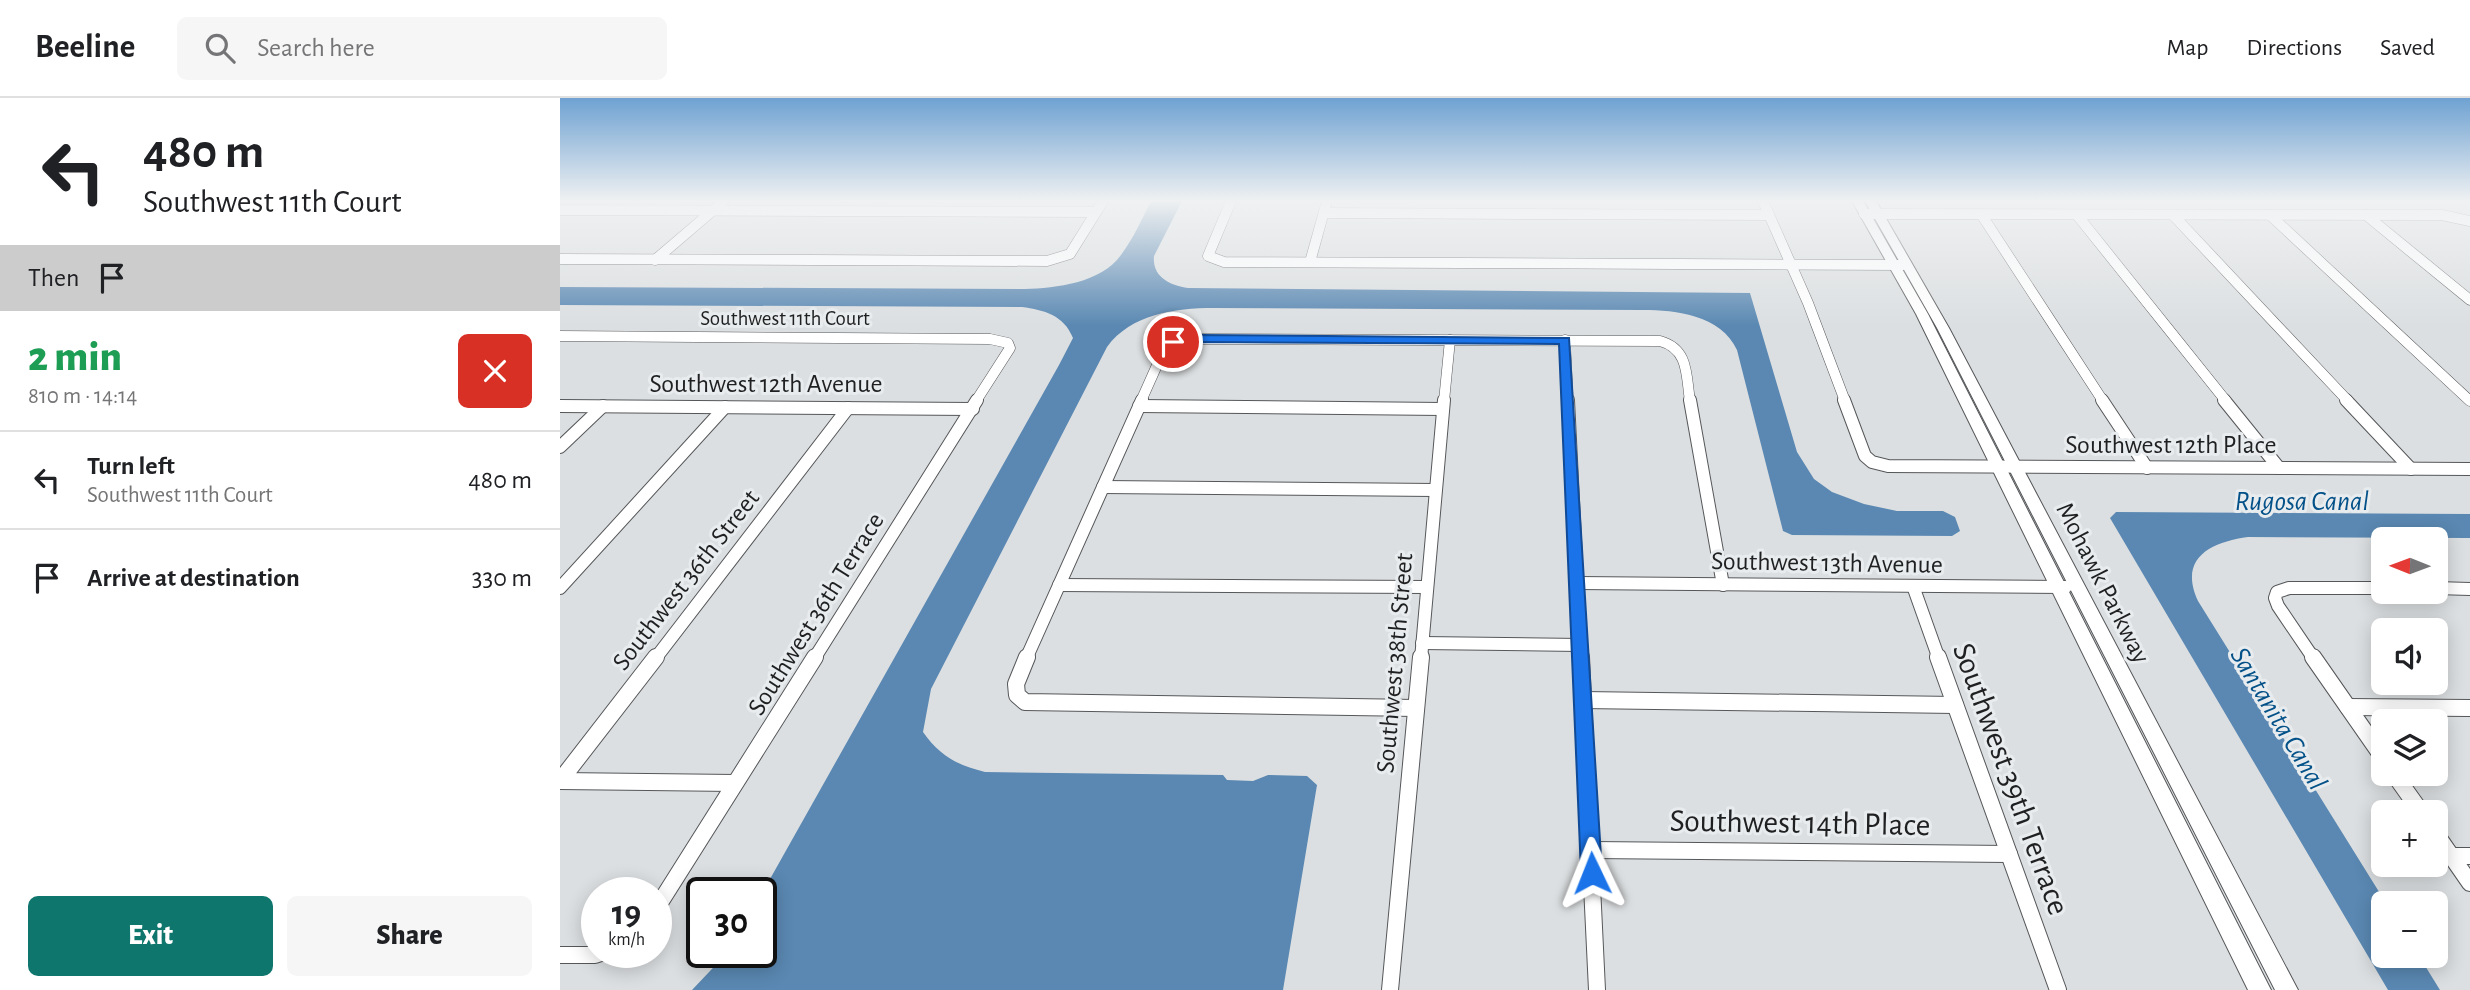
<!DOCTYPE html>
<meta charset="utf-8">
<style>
:root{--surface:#fff;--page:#f6f6f6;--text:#202124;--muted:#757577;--line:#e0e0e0;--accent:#0f766e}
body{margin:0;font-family:"Alegreya Sans",sans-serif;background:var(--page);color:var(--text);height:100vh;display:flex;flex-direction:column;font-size:26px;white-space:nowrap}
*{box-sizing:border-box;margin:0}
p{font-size:23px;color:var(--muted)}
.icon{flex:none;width:38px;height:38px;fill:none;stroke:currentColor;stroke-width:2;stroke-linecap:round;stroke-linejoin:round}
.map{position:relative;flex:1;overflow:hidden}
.drawer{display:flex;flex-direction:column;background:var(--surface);width:560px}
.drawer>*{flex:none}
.guide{background:#fff;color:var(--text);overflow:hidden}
.needle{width:46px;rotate:271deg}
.tools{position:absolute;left:1811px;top:429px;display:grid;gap:14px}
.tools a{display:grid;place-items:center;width:77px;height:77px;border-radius:10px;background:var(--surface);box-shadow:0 4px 18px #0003;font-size:35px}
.speed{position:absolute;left:21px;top:779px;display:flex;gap:14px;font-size:35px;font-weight:700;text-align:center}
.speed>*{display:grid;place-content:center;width:91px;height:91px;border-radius:50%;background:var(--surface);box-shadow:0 4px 18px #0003;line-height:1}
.speed small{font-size:18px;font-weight:400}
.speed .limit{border:4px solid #111;border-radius:10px;background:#fff;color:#111}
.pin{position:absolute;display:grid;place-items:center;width:60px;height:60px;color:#fff;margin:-30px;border:4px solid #fff;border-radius:50%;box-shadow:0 2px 7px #0007}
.me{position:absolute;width:77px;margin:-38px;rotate:358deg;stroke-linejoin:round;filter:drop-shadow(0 0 5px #0008)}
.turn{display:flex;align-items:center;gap:24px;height:147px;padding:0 28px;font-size:32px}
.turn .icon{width:91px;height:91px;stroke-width:2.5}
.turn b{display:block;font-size:49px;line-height:60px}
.then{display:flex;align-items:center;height:66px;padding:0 28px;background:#0003;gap:14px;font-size:26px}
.round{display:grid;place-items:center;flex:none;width:74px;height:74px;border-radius:10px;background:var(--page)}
.head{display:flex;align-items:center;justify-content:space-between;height:119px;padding:0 28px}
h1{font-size:42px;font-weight:800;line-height:52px;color:#1e9e55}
.action{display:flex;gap:14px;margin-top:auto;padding:14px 28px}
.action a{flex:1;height:80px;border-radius:10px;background:var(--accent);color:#fff;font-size:28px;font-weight:800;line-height:80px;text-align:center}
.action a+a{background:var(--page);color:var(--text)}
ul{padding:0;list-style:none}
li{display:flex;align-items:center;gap:21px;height:98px;padding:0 28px;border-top:2px solid var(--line)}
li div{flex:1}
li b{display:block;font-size:26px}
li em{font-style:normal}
header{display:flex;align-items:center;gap:42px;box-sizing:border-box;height:98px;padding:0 35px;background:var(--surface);border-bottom:2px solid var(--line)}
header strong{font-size:33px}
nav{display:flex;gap:38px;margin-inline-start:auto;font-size:24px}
.search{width:490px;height:63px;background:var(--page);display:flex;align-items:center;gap:18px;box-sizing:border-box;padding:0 24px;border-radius:10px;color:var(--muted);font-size:26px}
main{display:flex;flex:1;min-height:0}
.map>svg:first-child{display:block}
</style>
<header>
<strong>Beeline</strong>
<div class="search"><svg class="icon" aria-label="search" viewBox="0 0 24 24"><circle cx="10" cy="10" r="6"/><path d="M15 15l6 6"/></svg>Search here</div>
<nav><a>Map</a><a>Directions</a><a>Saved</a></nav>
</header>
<main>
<section class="drawer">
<div class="guide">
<div class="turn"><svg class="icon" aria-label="left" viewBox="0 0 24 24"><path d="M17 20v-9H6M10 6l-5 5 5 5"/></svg><div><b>480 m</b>Southwest 11th Court</div></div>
<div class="then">Then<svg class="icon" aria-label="arrive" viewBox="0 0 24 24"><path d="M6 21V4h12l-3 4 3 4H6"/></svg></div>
</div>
<div class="head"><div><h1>2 min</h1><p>810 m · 14:14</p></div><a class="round" style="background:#d93025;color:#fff"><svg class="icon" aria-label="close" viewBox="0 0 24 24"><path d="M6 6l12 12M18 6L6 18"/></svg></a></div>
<ul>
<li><svg class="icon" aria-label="left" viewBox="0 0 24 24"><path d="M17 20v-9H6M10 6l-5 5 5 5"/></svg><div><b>Turn left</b><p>Southwest 11th Court</p></div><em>480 m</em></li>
<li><svg class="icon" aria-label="arrive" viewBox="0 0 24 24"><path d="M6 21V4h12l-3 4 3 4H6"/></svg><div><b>Arrive at destination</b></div><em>330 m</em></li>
</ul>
<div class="action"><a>Exit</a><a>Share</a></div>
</section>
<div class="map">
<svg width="1910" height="892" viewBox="0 0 1910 892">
<rect width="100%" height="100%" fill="#dcdfe1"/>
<g fill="#5a88b2">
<path d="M 591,103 L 622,103 L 594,158 C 592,179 610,187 628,190 L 1190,195 L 1237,354 L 1254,381 L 1272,394 L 1304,406 L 1337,413 L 1383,413 L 1395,419 L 1400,433 L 1392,438 L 1232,437 L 1223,433 L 1177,252 C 1161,217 1116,212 1083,212 L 653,210 C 615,210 571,216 547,249 L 371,591 L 363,634 C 380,658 397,667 425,674 L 663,677 L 667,682 L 693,683 L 708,677 L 747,678 L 757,687 L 723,892 L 132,892 L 168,854 L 201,854 L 201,797 L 499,267 L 513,240 C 504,217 484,212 462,209 L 0,207 L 0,189 L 465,191 C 496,190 541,185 561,157 C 573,141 582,121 591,103 Z"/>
<path d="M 1556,414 L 1910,416 L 1910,440 L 1688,439 C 1651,444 1618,460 1638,503 L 1826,805 L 1824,805 L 1824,858 L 1859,858 L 1880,892 L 1828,892 L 1550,420 Z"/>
</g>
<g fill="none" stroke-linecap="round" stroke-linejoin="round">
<g stroke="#555759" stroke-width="11">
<g id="street-far2">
<path d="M 671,103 L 648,158 L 664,164 L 1343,167"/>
<path d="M 1203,103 L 1248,205 L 1285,303"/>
<path d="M 0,112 L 536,114"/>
<path d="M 764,115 L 1209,117"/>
<path d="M 1304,116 L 1882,117 L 1910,123"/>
<path d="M 1421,116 L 1543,303"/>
<path d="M 1517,117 L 1666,303"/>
<path d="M 1613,117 L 1788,303"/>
<path d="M 1710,117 L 1910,303"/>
<path d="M 1806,117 L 1910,202"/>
<path d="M 0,161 L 487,163 L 510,156 L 543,103"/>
<path d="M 95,162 L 164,103"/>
<path d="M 750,164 L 767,103"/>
<path d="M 0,238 L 430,241 L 448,245 L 450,250 L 416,303"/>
<path d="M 1005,242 L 1008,303"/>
<path d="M 581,303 L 602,256 L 613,244 L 641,241 L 1100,243 C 1129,251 1126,277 1130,303"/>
<path d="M 884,303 L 890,242"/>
</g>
</g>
<g stroke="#555759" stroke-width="14">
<g id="street-far1">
<path d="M 1008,302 L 1021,561"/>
<path d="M 1130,302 L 1163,487"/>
<path d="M 1284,302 L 1305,358 L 1312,364 L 1328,368 L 1910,371"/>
<path d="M 1542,302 L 1587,370"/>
<path d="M 1664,302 L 1719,370"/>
<path d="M 1786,302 L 1851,371"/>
<path d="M 0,308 L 413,311"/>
<path d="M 579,308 L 883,311"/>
<path d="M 0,349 L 43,308"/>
<path d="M 543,389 L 875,392"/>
<path d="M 1017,485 L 1506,489"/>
<path d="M 499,487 L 867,489"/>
<path d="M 1353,488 L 1379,561"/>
<path d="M 0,490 L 165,309"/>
<path d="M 1876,490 L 1910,491"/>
<path d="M 862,545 L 1020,547"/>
<path d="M 95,561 L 288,310"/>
<path d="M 254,561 L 417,302"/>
<path d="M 466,561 L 582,302"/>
<path d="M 861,561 L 884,302"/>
<path d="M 1754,561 L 1718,508 L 1715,500 L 1717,494 L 1729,490 L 1824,490"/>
</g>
</g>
<g stroke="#555759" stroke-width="18">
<g id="street">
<path d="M 467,559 L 456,586 L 457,597 L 465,604 L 856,610"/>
<path d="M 1021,559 L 1037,892"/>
<path d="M 1378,559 L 1498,892"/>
<path d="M 1753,559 L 1824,661"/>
<path d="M 1023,602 L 1395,607"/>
<path d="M 1788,609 L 1910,610"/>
<path d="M 1834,676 L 1861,714"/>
<path d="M 0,683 L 96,559"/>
<path d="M 0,683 L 175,685"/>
<path d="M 1876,736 L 1910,785"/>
<path d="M 1031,752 L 1449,756"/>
<path d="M 1891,758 L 1910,758"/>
<path d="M 96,811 L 255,559"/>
<path d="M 0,857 L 35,857 L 44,854"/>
<path d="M 830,892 L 861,559"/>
</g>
</g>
<g stroke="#555759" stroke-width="2">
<g id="secondary">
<path d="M 1292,103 L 1303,103 L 1368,216 L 1711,892 L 1688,892 L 1356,216 Z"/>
<path d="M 1305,103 L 1316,103 L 1389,230 L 1738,892 L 1715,892 L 1377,230 Z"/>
</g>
</g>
<use href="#street-far2" stroke="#fff" stroke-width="10"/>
<use href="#street-far1" stroke="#fff" stroke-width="12"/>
<use href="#street" stroke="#fff" stroke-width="16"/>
<use href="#secondary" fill="#fff" fill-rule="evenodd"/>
</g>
<linearGradient id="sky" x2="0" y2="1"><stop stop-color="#6fa2d2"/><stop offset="0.45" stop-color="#eff1f2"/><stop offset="1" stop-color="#eff1f2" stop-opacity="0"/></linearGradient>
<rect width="1910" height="228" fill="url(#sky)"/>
<path fill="#1a73e8" stroke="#114b97" stroke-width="2" d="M 641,237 L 1009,240 L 1042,775 L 1039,782 L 1032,784 L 1024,782 L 1021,775 L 999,246 L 641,244 L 613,248 L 606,244 L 613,240 Z"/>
<g text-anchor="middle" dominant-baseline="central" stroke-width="6" stroke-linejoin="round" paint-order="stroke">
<g font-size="21" fill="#1f2021" stroke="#e9ecee">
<text x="225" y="220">Southwest 11th Court</text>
</g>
<g font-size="26" fill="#1f2021" stroke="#e9ecee">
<text x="206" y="286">Southwest 12th Avenue</text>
<text x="1611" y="347">Southwest 12th Place</text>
<text transform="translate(1267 465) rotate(1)">Southwest 13th Avenue</text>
<text transform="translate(126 482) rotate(-52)">Southwest 36th Street</text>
<text transform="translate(1543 485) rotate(63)">Mohawk Parkway</text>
<text transform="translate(256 516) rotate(-58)">Southwest 36th Terrace</text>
<text transform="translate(835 565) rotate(-85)">Southwest 38th Street</text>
</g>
<g font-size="28" font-style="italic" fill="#035188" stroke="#e9ecee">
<text x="1742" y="404">Rugosa Canal</text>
<text transform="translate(1718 621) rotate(59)">Santanita Canal</text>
</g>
<g font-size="32" fill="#1f2021" stroke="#e9ecee">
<text transform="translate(1451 681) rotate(70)">Southwest 39th Terrace</text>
<text transform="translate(1240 725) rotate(1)">Southwest 14th Place</text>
</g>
</g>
</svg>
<div class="tools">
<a><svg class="needle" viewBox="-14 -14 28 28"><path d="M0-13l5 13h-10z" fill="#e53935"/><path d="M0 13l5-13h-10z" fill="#757577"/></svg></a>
<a><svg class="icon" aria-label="sound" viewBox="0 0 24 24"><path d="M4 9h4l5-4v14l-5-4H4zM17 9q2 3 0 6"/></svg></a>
<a><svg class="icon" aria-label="layers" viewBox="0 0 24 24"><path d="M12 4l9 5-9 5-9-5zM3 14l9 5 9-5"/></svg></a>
<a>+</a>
<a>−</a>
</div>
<div class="speed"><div>19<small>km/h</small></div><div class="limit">30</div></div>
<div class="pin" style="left:613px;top:244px;background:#d93025"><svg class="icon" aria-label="arrive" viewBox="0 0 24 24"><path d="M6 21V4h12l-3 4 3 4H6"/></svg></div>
<svg class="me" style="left:1032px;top:775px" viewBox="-20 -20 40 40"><path d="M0-17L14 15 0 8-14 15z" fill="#1a73e8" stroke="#fff" stroke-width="4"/></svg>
</div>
</main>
